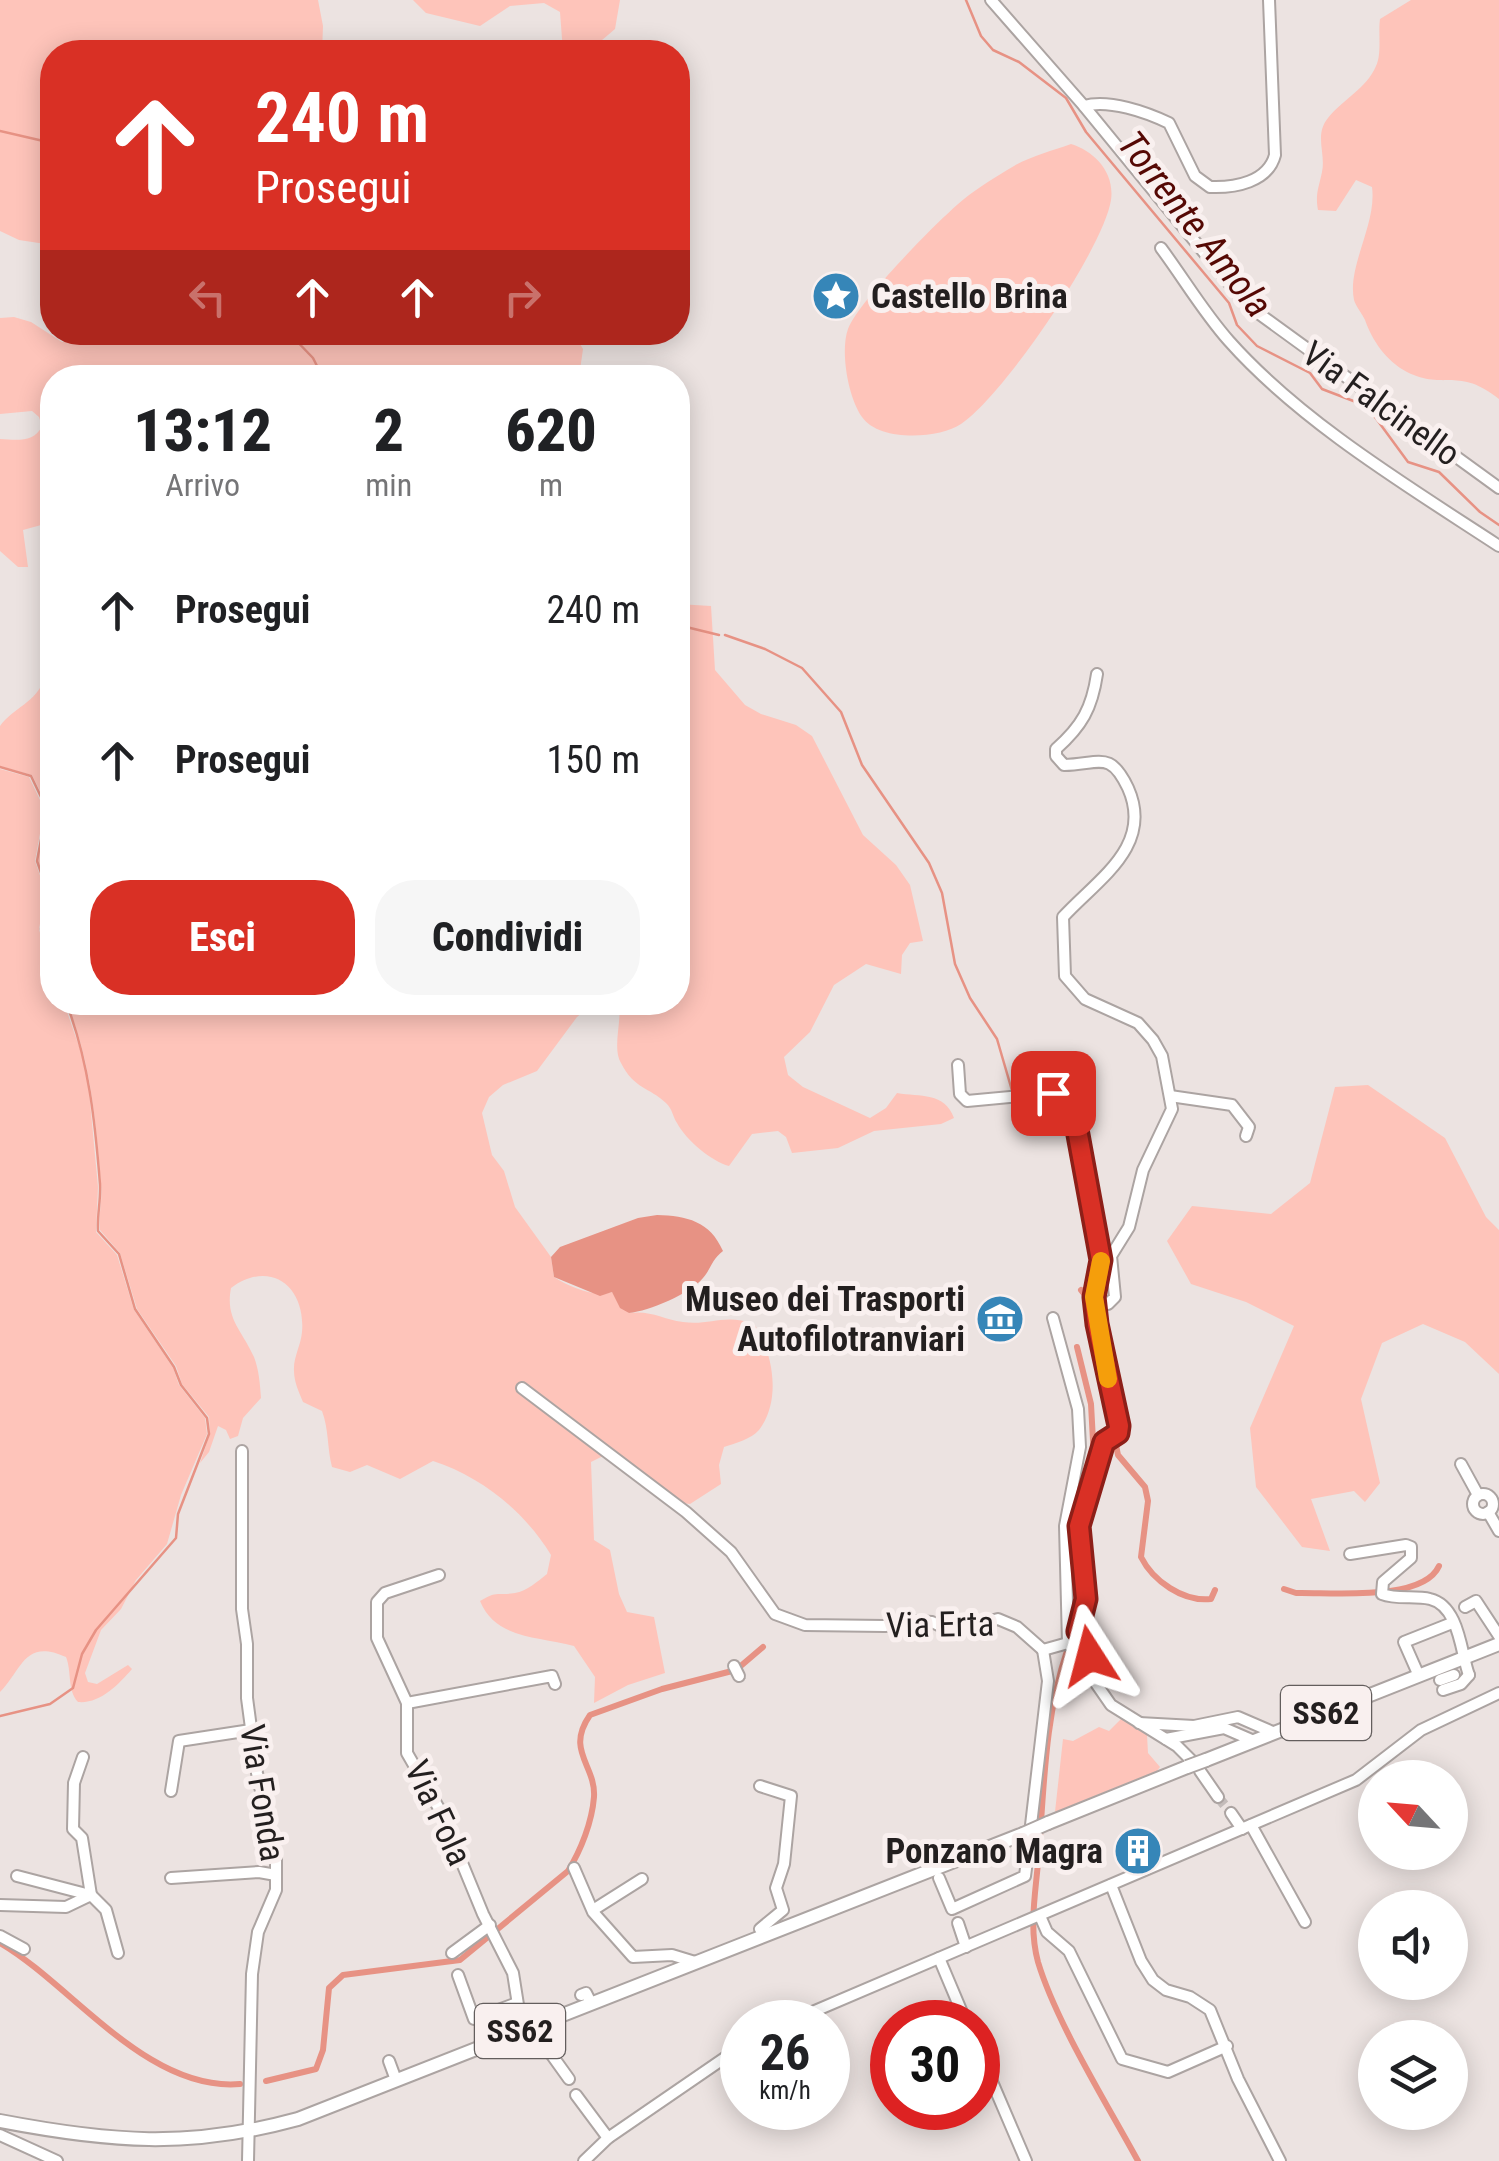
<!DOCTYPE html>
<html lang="it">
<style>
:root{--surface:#fff;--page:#f6f6f6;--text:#202124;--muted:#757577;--accent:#d93025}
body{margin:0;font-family:"Roboto Condensed",sans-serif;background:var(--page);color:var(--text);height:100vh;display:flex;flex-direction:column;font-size:38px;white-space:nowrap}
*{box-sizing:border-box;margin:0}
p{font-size:32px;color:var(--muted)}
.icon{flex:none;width:55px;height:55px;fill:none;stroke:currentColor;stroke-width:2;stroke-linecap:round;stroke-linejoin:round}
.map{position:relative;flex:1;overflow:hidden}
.details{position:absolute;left:40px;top:365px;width:650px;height:650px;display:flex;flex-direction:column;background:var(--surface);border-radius:40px;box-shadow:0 5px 25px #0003}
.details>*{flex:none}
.hud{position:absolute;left:40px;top:40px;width:650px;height:305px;border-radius:40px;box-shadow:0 5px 25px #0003;background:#d93025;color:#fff;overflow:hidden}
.needle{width:65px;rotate:296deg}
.fabs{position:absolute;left:1358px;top:1760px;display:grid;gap:20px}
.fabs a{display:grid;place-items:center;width:110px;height:110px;border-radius:50%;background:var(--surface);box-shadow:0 5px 25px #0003;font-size:50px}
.speed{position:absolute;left:720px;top:2000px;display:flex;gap:20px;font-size:50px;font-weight:700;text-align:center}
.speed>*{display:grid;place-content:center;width:130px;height:130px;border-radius:50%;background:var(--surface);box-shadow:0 5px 25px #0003;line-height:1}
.speed small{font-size:25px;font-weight:400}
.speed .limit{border:15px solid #d22;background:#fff;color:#111}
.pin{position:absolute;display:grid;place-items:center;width:85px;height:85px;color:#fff;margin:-42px;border-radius:20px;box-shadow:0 5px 15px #0006}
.me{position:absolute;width:110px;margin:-55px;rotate:351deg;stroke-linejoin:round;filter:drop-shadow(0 0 8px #0008)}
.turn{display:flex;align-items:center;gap:35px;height:210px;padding:0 50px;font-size:45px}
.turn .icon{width:130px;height:130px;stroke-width:2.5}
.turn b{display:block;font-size:70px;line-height:85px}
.lanes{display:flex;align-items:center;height:95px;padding:0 50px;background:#0003;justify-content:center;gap:50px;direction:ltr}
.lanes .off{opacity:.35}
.eta{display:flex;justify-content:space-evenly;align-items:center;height:170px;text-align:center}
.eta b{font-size:60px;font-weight:800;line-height:70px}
.button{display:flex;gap:20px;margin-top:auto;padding:20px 50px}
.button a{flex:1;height:115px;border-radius:40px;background:var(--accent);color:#fff;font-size:40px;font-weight:800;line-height:115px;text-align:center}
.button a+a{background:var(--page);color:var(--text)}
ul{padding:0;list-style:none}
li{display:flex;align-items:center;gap:30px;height:150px;padding:0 50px}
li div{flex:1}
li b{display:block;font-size:38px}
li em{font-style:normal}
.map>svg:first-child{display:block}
</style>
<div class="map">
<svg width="1499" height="2161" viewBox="0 0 1499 2161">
<rect width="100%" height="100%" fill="#ece3e1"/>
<g fill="#fec4ba">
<path d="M 0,0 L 318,0 L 323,26 L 322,52 L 52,52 L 52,245 L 19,240 L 0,231 Z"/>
<path d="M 413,0 L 620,0 L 615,29 L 588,52 L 563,52 L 560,12 L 544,3 L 510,6 L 480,26 L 426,13 Z"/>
<path d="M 1411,0 L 1499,0 L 1499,399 C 1458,366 1445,391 1407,372 C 1386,361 1372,340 1365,320 C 1362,313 1356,307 1354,300 C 1347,266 1377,224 1372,187 L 1356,180 L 1336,211 L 1318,210 C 1315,194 1319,187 1322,172 C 1326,153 1314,135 1328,118 C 1342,100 1367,88 1376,66 C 1382,54 1378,33 1380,19 Z"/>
<path d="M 1071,144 C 1094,151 1115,172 1111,200 C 1103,250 1003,396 961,424 C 939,439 879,442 862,417 C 848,397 840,351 848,329 C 859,301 938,220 964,199 C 979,187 997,176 1014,166 C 1031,156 1052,151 1071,144 Z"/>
<path d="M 14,317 L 31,322 L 62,342 L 98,337 L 105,332 L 573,332 L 583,349 L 579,377 L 52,378 L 52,522 L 23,530 L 28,567 L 18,567 L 0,551 L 0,439 C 17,440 34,443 42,426 L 39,417 L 32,411 L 0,414 L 0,318 Z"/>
<path d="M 52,592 L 52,968 L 42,929 L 49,893 L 38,861 L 44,829 L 44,799 L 32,775 L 0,766 L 0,726 C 13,708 37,702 44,679 C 54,649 32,620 52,592 Z"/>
<path d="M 678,604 L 711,606 L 715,670 L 745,705 L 761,714 L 796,725 L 812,736 L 863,835 L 896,865 L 910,885 L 923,941 L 910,943 L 902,955 L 901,974 L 866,964 L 834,985 L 810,1032 L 784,1057 L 788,1075 L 803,1087 L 870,1118 L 886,1108 L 897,1093 C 920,1097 945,1092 954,1118 L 941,1124 L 874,1131 L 838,1148 L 792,1153 L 786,1137 L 778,1131 L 752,1134 L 729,1166 C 711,1161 686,1140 677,1123 C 672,1115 673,1110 666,1103 C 649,1087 634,1089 621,1063 C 612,1048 622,1022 619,1003 L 678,1002 Z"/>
<path d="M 0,769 L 29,777 L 40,800 L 41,828 L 35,861 L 46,893 L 39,929 L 52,979 L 52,1002 L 64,1003 L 84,1061 L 89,1091 L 98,1187 L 96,1232 L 117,1255 L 134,1310 L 173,1368 L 179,1385 L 205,1418 L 207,1434 L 181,1495 L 167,1544 L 136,1580 L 121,1609 L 101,1630 L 85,1673 L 88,1682 L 97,1684 L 128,1665 L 132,1669 C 118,1685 100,1704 78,1702 C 67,1690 72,1672 66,1657 C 24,1638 22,1670 0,1692 Z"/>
<path d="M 67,1003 L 594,1003 L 577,1017 L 537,1071 L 503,1085 L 489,1097 L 482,1113 L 492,1155 L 504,1171 L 515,1207 L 551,1257 L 554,1277 C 569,1287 596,1298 612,1292 L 629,1313 C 651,1310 662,1319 683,1322 C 709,1326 725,1313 754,1324 C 773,1352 782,1400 759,1430 C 751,1439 736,1443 724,1447 L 719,1465 L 721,1484 L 690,1504 L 673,1502 L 607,1454 L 591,1462 L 594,1540 L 610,1550 L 619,1594 L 627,1612 L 654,1617 L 665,1673 L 628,1685 L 594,1703 L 595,1677 L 574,1646 C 539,1636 496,1640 480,1601 C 498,1590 497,1596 515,1593 C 527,1591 538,1581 547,1574 L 551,1555 C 524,1511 482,1477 433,1461 L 400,1479 L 367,1465 L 350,1472 L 332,1467 C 327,1448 329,1430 322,1411 L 303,1402 C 299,1392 294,1382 294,1371 C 293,1358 301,1345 302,1332 C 306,1286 270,1259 231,1288 C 225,1319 242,1330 254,1357 C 259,1370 260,1384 261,1398 L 243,1418 L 238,1436 L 230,1439 L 226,1430 L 218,1426 L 209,1452 L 200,1463 L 210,1434 L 209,1417 L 182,1384 L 176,1366 L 137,1309 L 120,1253 L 100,1230 C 98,1215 103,1199 101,1184 C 96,1121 91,1062 67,1003 Z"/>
<path d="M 1368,1085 L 1445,1138 L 1486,1217 L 1499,1230 L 1499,1374 L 1465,1342 L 1423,1324 L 1382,1343 L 1361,1399 L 1380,1483 L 1365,1502 L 1354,1491 L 1311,1499 L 1330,1551 L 1302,1547 L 1256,1487 L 1250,1428 L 1294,1326 L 1246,1302 L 1191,1284 L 1167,1241 L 1192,1206 L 1271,1214 L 1310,1183 L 1335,1087 Z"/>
<path d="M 1121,1719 L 1147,1735 L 1148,1753 L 1160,1767 L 1157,1771 L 1055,1812 L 1063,1739 L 1073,1741 L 1099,1727 L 1109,1731 Z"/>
</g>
<path fill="#e79284" d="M 657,1215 C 687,1216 710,1221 723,1251 C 712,1259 711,1269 703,1278 C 690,1294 649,1311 629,1313 L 620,1308 L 612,1292 L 600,1296 L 554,1277 L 551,1257 L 560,1247 L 638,1218 Z"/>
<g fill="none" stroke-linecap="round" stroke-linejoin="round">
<g stroke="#e79284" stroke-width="2.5">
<path d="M 966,0 L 981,36 L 993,50 L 1019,62 L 1066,98 L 1086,132 L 1229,303 L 1237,325 L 1257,346 L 1310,373 L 1322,389 L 1356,402 L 1375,417 L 1408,462 L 1439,472 L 1480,512 L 1499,525"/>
<path d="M 0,131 L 52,143"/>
<path d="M 288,332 L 313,358 L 323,378"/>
<path d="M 678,625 L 719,635"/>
<path d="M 725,635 L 765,649 L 802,668 L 841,712 L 862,765 L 929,863 L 942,893 L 955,964 L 970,998 L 997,1039 L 1013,1094"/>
<path d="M 0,767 L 31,776 L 42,799 L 43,829 L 37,861 L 48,893 L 41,929 L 52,973"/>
<path d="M 0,1716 L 50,1704 L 73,1688 L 82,1654 L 96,1630 L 176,1538 L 178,1514 L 209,1434 L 207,1418 L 181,1385 L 174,1367 L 135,1309 L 119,1254 L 98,1231 C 97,1215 101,1200 100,1184 C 95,1121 89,1062 66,1002"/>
</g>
<g stroke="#e79284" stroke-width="6">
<path d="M 1081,1290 L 1086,1296 L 1118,1455 L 1145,1487 L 1148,1501 L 1141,1557 C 1153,1581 1183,1602 1211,1599 L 1215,1590"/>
<path d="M 1077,1347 L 1091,1404 L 1094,1459"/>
<path d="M 1077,1560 L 1074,1527 L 1087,1480"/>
<path d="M 1284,1589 L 1296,1593 C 1331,1592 1423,1602 1439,1566"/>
<path d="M 1075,1621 L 1081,1588"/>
<path d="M 1067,1651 C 1044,1718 1044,1793 1038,1863 C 1035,1896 1029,1929 1038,1962 C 1056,2022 1107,2104 1138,2161"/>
<path d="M 0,1943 C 71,1984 147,2092 240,2084"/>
<path d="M 266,2081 L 316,2069 L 323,2050 L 329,1988 L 343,1975 L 460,1960 L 568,1871 C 581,1850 592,1822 594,1797 C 596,1765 565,1751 590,1715 L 662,1689 L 736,1670 L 763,1647"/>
</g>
<path stroke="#c4bcba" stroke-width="10" stroke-dasharray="10 5" stroke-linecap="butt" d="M 1218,1797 L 1231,1813"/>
<g stroke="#aca4a2" stroke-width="14">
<g id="minor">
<path d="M 991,0 L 1084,106 L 1247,305 L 1499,488"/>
<path d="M 1084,106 C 1109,99 1146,112 1169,123 L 1195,176 L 1210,187 C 1235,188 1268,182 1275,155 L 1269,0"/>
<path d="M 1161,248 C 1184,279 1204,313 1229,341 C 1301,422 1409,487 1499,546"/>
<path d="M 958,1065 L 960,1094 L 967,1101 L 1053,1093 L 1071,1108 L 1076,1124 L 1101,1260 L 1094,1297 L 1097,1324 L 1119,1427 L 1118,1433 L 1102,1445 L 1079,1526 L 1086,1599 L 1078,1631"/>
<path d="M 1170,1096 L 1232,1105 L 1249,1127 L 1246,1136"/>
<path d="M 1095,1304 L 1108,1304 L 1115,1297 L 1111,1256 L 1129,1227 L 1143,1170 L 1172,1109 L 1162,1056 L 1153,1040 L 1138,1023 L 1085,999 L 1065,976 L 1063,917 C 1098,879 1154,846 1128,788 C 1110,750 1100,764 1064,765 L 1056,756 L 1056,749 C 1082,726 1092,708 1097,674"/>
<path d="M 1053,1318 L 1078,1409 L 1080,1447 L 1065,1526 L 1068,1643"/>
<path d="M 522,1388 L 686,1512 L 731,1552 L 775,1614 L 805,1625 L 885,1626 L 916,1621 L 932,1622 L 951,1631 L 998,1619 L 1017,1627 L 1043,1650"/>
<path d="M 242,1451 L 242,1609 L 247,1644 L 247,1698 L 257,1773 L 276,1859 L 276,1890 L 258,1932 L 252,1974 L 248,2161"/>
<path d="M 1461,1464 L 1478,1495"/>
<circle cx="1483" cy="1504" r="10"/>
<path d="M 1488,1512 L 1499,1531"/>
<path d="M 1350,1554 L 1406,1545 L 1411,1547 L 1411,1558 L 1383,1582 L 1382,1594 C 1397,1600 1415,1595 1430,1599 C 1460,1606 1461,1655 1469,1675"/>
<path d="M 439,1575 L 385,1593 L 377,1602 L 377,1638 L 407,1703 L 407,1753 L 441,1812 L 483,1914 L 513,1973 L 522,2030"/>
<path d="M 1465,1607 L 1476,1601 L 1499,1636"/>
<path d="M 1076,1631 L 1083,1634 L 1091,1645 L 1085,1666"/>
<path d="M 1043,1650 L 1068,1643 L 1111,1705 L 1177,1746 L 1191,1760"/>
<path d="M 734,1666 L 739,1676"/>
<path d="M 1419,1676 L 1404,1642 L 1452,1623"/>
<path d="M 1440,1680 L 1454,1675"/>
<path d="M 1443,1690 L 1461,1684 L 1469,1675"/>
<path d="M 407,1703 L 552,1676 L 555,1684"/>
<path d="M 1139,1723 L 1194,1726 L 1238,1717 L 1275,1733"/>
<path d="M 1166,1739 L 1224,1728 L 1254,1741"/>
<path d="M 83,1757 L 74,1783 L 73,1829 L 82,1838 L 91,1895"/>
<path d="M 1200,1771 L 1218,1797"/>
<path d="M 760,1786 L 791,1796 L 784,1864 L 776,1888 L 783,1910 L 760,1929 L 764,1935"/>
<path d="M 171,1791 L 179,1741 L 251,1730"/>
<path d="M 1231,1813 L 1242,1829"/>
<path d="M 1031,1825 L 1048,1681 L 1043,1650"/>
<path d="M 1251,1825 L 1305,1922"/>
<path d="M 574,1868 L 593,1912 L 633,1957 L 672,1955 L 695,1962"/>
<path d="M 17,1876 L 90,1895"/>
<path d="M 171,1878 L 259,1872 L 276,1875"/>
<path d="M 939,1878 L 952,1909 L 1025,1876 L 1030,1837"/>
<path d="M 1111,1885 L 1141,1961 L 1153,1980 L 1166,1990 L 1190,1997 L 1210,2010 L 1238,2079 L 1280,2161"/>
<path d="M 0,1905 L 66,1907 L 91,1895 L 106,1910 L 118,1953"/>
<path d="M 593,1910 L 642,1879"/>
<path d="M 1040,1916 L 1047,1932 L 1069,1951 L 1122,2059 L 1168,2072 L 1227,2046"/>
<path d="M 958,1923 L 966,1947"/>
<path d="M 0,1936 L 24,1949"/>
<path d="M 452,1953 L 490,1925"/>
<path d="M 939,1958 L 966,2022"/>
<path d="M 458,1975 L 474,2019 L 517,2003"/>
<path d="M 581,1995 L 586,1993 L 591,2003"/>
<path d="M 789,2022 L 1356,1780 L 1421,1730 L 1499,1693"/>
<path d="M 531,2026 L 569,2079"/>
<path d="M 978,2049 L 1026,2161"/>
<path d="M 389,2061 L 396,2080"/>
<path d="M 576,2095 L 608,2138"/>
<path d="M 0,2135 L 57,2161"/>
<path d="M 584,2161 L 608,2138 L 742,2046"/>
</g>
</g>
<g stroke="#aca4a2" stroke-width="16">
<g id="major">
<path d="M 1206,1760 L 1499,1644"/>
<path d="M 1048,1823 L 1187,1767"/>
<path d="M 0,2121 C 110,2142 188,2149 298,2119 L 1023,1834"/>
</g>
</g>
<use href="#minor" stroke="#fff" stroke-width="10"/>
<use href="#major" stroke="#fff" stroke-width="12"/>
<g stroke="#aca4a2" stroke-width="16" stroke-linecap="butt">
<g id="major-bridge">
<path d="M 1187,1767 L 1206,1760"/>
<path d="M 1023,1834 L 1048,1823"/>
</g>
</g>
<use href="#major-bridge" stroke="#fff" stroke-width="12"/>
</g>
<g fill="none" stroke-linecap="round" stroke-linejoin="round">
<g stroke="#8d1f18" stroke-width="25">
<path id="route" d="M 1053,1093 L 1071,1108 L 1076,1124 L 1101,1260 L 1094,1297 L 1097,1324 L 1119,1426 L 1118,1433 L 1104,1442 L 1079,1526 L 1086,1599 L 1078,1631 L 1088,1640 L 1090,1656"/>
</g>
<use href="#route" stroke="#d93025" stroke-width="18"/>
<path stroke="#f59e0b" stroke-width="18" d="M 1101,1261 L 1094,1297 L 1108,1379"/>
</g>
<defs>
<g id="sight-disc" transform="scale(2.5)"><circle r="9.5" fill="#3686b8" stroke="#f9f0ef"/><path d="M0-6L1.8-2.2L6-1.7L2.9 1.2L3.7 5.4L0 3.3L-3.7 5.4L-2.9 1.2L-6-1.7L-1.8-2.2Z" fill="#fff"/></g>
<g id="museum-disc" transform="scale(2.5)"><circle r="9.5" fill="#3686b8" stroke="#f9f0ef"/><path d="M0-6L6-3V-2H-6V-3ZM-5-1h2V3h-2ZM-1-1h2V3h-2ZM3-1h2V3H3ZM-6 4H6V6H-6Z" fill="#fff"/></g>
<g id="building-disc" transform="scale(2.5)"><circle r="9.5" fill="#3686b8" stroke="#f9f0ef"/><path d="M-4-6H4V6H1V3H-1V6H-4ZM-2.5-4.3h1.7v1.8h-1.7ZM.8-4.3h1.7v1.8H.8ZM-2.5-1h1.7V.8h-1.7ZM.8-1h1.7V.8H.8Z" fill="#fff"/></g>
</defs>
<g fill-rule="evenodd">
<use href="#sight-disc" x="836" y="296"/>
<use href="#museum-disc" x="1000" y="1319"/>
<use href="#building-disc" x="1138" y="1851"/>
</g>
<g text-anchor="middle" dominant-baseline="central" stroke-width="10" stroke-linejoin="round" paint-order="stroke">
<g fill="#f9f0ef" stroke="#635e5d" stroke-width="2.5">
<rect x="1281" y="1686" width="90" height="54" rx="8"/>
<rect x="475" y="2004" width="90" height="54" rx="8"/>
</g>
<g font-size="32" font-weight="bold" fill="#231f1f">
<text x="1326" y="1713">SS62</text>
<text x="520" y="2031">SS62</text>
</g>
<g font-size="35" font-weight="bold" fill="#231f1f" stroke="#f9f0ef" text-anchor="end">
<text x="871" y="296" text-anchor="start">Castello Brina</text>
<text x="965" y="1299">Museo dei Trasporti<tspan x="965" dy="40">Autofilotranviari</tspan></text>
<text x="1103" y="1851">Ponzano Magra</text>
</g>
<g font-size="35" fill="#231f1f" stroke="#f9f0ef">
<text transform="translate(1381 404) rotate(36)">Via Falcinello</text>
<text transform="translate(940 1625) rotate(-1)">Via Erta</text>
<text transform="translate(262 1793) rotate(81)">Via Fonda</text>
<text transform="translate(438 1813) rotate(65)">Via Fola</text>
</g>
<g font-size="38" font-style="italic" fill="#550804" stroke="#f9f0ef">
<text transform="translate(1195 224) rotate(52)">Torrente Amola</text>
</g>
</g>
</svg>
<div class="fabs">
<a><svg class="needle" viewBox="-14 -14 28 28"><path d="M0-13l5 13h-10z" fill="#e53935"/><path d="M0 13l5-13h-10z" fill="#757577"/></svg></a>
<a><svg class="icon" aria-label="sound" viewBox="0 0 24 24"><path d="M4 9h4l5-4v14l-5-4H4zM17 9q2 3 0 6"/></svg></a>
<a><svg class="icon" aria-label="layers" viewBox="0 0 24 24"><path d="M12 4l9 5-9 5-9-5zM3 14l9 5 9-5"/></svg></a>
</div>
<div class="speed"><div>26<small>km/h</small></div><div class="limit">30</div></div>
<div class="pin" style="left:1053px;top:1093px;background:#d93025"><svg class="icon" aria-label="arrive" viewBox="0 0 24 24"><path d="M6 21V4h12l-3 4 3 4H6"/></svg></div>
<svg class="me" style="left:1090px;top:1656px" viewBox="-20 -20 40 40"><path d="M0-17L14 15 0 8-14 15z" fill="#d93025" stroke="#fff" stroke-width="4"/></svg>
<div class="hud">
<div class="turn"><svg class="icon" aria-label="ahead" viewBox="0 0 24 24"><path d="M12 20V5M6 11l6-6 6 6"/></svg><div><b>240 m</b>Prosegui</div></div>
<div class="lanes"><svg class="icon off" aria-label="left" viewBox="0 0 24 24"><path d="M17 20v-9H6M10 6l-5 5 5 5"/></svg><svg class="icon" aria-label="ahead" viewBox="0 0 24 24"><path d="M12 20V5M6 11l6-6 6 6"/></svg><svg class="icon" aria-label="ahead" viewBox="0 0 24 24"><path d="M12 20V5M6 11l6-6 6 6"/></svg><svg class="icon off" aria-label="right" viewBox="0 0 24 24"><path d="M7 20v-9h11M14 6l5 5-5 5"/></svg></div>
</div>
<section class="details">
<div class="eta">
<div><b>13:12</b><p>Arrivo</p></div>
<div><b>2</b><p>min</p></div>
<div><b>620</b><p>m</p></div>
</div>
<ul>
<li><svg class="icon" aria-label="ahead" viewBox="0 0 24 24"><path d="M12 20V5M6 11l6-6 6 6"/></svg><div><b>Prosegui</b></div><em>240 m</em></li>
<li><svg class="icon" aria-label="ahead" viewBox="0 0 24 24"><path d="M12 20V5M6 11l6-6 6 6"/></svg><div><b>Prosegui</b></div><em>150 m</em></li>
</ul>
<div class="button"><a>Esci</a><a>Condividi</a></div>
</section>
</div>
